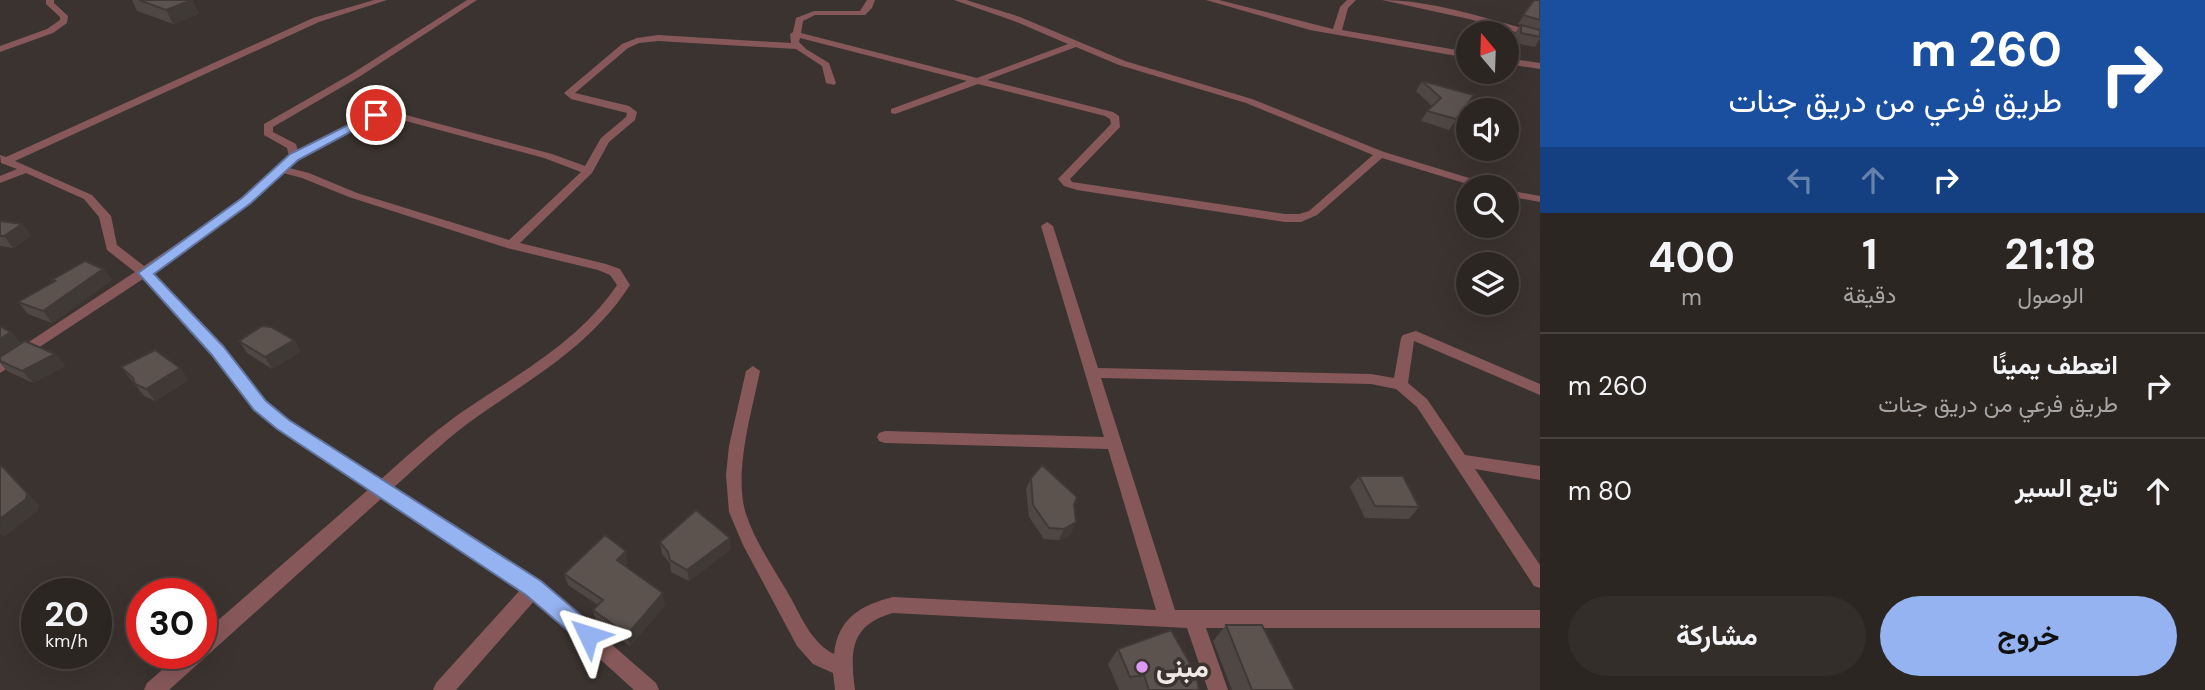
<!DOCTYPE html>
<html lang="ar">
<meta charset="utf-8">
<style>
:root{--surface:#2c2623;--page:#342e2b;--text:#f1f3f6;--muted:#a6a5a6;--line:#484341;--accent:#95b2f1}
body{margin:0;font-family:"DM Sans",Vazirmatn,sans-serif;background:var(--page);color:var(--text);direction:rtl;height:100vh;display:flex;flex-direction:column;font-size:26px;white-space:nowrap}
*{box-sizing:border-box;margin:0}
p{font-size:23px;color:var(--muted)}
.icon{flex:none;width:38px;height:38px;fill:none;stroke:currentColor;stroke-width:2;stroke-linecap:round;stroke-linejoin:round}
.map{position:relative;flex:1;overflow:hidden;direction:ltr}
.details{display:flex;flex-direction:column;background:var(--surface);width:665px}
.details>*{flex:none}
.banner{background:#1a4fa0;color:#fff;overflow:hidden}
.needle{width:46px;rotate:341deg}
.controls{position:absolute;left:1456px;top:21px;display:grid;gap:14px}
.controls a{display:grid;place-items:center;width:63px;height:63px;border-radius:50%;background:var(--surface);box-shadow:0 7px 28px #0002,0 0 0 2px var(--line);font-size:35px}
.speed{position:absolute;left:21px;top:578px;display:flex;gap:14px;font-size:35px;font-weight:700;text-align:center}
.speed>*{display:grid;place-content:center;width:91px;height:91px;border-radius:50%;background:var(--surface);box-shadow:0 7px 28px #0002,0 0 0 2px var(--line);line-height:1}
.speed small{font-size:18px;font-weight:400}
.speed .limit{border:10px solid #d22;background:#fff;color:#111}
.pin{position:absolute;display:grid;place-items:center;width:60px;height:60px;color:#fff;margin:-30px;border:4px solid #fff;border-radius:50%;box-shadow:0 2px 7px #0007}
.me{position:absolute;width:77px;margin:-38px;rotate:311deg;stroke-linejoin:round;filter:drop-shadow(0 0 5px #0008)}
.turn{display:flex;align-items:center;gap:24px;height:147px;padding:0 28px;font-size:32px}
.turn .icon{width:91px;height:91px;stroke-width:2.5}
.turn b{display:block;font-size:49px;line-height:60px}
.lanes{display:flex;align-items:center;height:66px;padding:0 28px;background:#0003;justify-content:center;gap:35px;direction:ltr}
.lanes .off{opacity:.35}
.eta{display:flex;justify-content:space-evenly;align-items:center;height:119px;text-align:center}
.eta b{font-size:42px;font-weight:700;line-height:49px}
.action{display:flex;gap:14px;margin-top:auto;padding:14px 28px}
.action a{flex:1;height:80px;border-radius:42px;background:var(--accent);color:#111;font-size:28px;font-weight:700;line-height:80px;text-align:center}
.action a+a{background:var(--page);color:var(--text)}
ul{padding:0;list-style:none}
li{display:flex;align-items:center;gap:21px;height:105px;padding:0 28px;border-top:2px solid var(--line)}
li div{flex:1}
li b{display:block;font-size:26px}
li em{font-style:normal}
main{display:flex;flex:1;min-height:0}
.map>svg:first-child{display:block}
</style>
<main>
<section class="details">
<div class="banner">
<div class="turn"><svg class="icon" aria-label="right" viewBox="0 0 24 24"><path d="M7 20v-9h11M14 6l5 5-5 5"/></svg><div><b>260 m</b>طريق فرعي من دريق جنات</div></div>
<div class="lanes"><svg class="icon off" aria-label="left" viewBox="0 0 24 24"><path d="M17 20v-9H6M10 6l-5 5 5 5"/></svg><svg class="icon off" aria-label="ahead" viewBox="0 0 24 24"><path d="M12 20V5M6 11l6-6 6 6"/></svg><svg class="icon" aria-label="right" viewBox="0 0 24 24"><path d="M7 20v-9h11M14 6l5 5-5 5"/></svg></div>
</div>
<div class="eta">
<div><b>21:18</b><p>الوصول</p></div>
<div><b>1</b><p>دقيقة</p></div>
<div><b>400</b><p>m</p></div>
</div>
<ul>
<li><svg class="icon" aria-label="right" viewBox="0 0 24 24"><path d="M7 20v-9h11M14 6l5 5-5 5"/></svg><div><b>انعطف يمينًا</b><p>طريق فرعي من دريق جنات</p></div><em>260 m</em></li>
<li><svg class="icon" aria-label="ahead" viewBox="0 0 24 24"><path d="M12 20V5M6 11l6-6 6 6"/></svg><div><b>تابع السير</b></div><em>80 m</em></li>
</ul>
<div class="action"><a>خروج</a><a>مشاركة</a></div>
</section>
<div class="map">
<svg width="1540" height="690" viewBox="0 0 1540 690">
<rect width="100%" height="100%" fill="#3b332f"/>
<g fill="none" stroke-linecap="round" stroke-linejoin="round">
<g fill="#87585a" fill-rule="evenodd">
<path d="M 46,0 L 54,0 L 54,3 L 68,16 L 67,23 L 53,33 L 0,52 L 0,46 L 47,29 L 60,20 L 60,17 L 46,4 Z"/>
<path d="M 374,0 L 387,0 L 319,22 L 15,161 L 92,195 L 111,216 L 117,245 L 144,266 L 243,199 L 289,156 L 287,148 L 264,135 L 264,124 L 353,73 L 467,0 L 477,0 L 359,77 L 273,127 L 273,132 L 296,144 L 298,151 L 365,115 L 391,111 L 552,154 L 585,166 L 601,138 L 626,117 L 627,113 L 571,99 L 564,93 L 622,44 L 637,38 L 658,35 L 791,43 L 790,34 L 793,32 L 796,18 L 814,11 L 860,11 L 867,0 L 875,0 L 872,8 L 865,15 L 815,15 L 803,21 L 801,33 L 977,78 L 1068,44 L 1014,21 L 954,0 L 966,0 L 1020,17 L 1125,61 L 1252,99 L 1384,152 L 1492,185 L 1494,187 L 1477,187 L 1382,158 L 1317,215 L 1301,222 L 1285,222 L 1077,190 L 1064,186 L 1058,179 L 1111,124 L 1110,119 L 1105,116 L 978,84 L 895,114 L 891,113 L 891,109 L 967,81 L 800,38 L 799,42 L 806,49 L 829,63 L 836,83 L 834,85 L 826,83 L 822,66 L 796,49 L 658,41 L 639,43 L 628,48 L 575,93 L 629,106 L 637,112 L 635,120 L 609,142 L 592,173 L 520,243 L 606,264 L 620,269 L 630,285 C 588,350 527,380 467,424 C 441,444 418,466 393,488 L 540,582 L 656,683 L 659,690 L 634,690 L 535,600 L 456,690 L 433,690 L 436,683 L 521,589 L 382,498 L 169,690 L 144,690 L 147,683 L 182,653 L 201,653 L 201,635 L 369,489 L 278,429 L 255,409 L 212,353 L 143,279 L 0,373 L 0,361 L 135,272 L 107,250 L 99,217 L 84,199 L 26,173 L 0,183 L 0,176 L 17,169 L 1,163 L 0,155 L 6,157 L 313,18 ZM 1076,47 L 1119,65 L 1246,103 L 1373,155 L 1309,211 L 1299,214 L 1285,214 L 1072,182 L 1070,179 L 1120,127 L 1119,116 L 1113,112 L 987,80 ZM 391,117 L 544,158 L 581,172 L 509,240 L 357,193 L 309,173 L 289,168 L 298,159 L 372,120 ZM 283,173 L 302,178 L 349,197 L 507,248 L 598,270 L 610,275 L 617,285 C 578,343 516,375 459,414 C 431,434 406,457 380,480 L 288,421 L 265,401 L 222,347 L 152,273 L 251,203 Z"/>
<path d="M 1206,0 L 1219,0 L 1333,29 L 1340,7 L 1347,0 L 1356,0 L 1348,8 L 1342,30 L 1468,52 L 1468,58 L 1310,30 Z"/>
<path d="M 1382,0 C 1433,0 1491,20 1540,33 L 1540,39 L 1469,19 Z"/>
<path d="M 1507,58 L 1540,63 L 1540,69 L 1507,64 Z"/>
<path d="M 1507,190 L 1540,196 L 1540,202 L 1507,196 Z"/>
<path d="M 1047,222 L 1053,226 L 1098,368 L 1371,374 L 1394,378 L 1401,338 L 1403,335 L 1416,331 L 1540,384 L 1540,395 L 1414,341 L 1408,383 L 1427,399 L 1465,455 L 1540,466 L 1540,480 L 1475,469 L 1540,565 L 1540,588 L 1534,586 L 1417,407 L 1396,389 L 1371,384 L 1101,378 L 1175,610 L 1540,610 L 1540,628 L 1206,628 L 1228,690 L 1208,690 L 1187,628 L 893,613 C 850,625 850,651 855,690 L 835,690 L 833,673 L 813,664 L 797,646 L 743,545 L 729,512 L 726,475 L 729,446 L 746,371 L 753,366 L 760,371 C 752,411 733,474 746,514 C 756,544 776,572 792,600 C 802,619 813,644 834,654 C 838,618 861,605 893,597 L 1156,610 L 1108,449 L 885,443 L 879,441 L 877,437 L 879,433 L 885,431 L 1104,437 L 1041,226 Z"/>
</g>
</g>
<g fill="#4f4744">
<path d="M 132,0 L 192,0 L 199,14 L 173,24 L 137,11 Z"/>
<path d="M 1534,0 L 1540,0 L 1540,28 L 1539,30 L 1540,30 L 1540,38 L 1535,47 L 1515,43 L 1514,35 L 1520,25 L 1518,24 Z"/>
<path d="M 1422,81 L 1474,95 L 1449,130 L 1421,121 L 1427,111 L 1432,106 L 1416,91 Z"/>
<path d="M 0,221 L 22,224 L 31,236 L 13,248 L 0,246 Z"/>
<path d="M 103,269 L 112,280 L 52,323 L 28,314 L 18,302 L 54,282 L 52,280 Z"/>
<path d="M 0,326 L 11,332 L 21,344 L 55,354 L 65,366 L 33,383 L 7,371 L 0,363 Z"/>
<path d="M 294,340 L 300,352 L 272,369 L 247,353 L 239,341 Z"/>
<path d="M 121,367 L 180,368 L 188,380 L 155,401 L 144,396 Z"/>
<path d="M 1359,476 L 1419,507 L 1409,519 L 1365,518 L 1350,487 Z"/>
<path d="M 1031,478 L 1074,505 L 1071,534 L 1059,540 L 1044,539 L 1029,517 L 1026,489 Z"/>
<path d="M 660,542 L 731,549 L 689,581 L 671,572 L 670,563 L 662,554 Z"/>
<path d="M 628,562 L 625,566 L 665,605 L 630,646 L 596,621 L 593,610 L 598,605 L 568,585 L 564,574 Z"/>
<path d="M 1226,625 L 1295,690 L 1232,690 L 1213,641 Z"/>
<path d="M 1118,649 L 1199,690 L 1119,690 L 1108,664 Z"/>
</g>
<g fill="#403a37">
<path d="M 192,0 L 199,14 L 173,24 L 166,10 Z"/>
<path d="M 22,224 L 31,236 L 13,248 L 4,236 Z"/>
<path d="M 103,269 L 112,280 L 52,323 L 43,311 Z"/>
<path d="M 11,332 L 21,344 L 0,358 L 0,339 Z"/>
<path d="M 294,340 L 300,352 L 272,369 L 265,357 Z"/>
<path d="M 55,354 L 65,366 L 33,383 L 22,371 Z"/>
<path d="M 180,368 L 188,380 L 155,401 L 146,389 Z"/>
<path d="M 2,466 L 39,505 L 38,511 L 4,537 L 0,533 Z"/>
<path d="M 1076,522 L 1071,534 L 1059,540 L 1064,529 Z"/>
<path d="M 730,538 L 731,549 L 689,581 L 687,570 Z"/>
<path d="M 626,551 L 628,562 L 620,571 L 617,560 Z"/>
<path d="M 663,593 L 665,605 L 630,646 L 627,635 Z"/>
</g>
<g fill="#5c534f" stroke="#403a37" stroke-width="2">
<path d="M 139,0 L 192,0 L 166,10 Z"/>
<path d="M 1534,0 L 1540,0 L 1540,20 L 1523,15 Z"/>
<path d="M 1521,25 L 1540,30 L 1540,37 L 1521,33 Z"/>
<path d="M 1422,81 L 1474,95 L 1456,119 L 1427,111 L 1441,98 Z"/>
<path d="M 0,221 L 22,224 L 4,236 L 0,236 Z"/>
<path d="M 85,261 L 103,269 L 43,311 L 18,302 L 55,281 L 52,280 Z"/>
<path d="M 0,326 L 11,332 L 0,339 Z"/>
<path d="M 262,326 L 271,327 L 294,340 L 265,357 L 239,341 Z"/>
<path d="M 25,341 L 55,354 L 22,371 L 0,361 L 0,357 Z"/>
<path d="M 155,350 L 180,368 L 146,389 L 135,384 L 133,378 L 121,367 Z"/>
<path d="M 1042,465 L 1077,497 L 1074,505 L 1076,522 L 1064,529 L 1049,528 L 1033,505 L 1031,478 Z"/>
<path d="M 2,466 L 27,493 L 26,499 L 0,519 L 0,467 Z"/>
<path d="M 1359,476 L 1403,476 L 1419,507 L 1375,506 Z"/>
<path d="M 696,510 L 730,538 L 687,570 L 670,560 L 668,552 L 660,542 Z"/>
<path d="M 605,535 L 626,551 L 617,560 L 663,593 L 627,635 L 593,610 L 603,600 L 564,574 Z"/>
<path d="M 1226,625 L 1262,625 L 1295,690 L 1252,690 Z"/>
<path d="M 1171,630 L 1196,674 L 1199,690 L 1149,690 L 1144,675 L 1130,677 L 1118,649 Z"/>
</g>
<path fill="#95b2f1" stroke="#61749d" stroke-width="2" d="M 372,113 L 382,115 L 298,160 L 251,203 L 154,274 L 223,346 L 266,401 L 289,420 L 541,581 L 596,628 L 599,635 L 596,642 L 588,645 L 581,642 L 526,595 L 277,429 L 254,410 L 211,354 L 138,273 L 242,198 L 290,154 Z"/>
<circle fill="#dc99f4" stroke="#3b332f" stroke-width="2.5" cx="1142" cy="667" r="7"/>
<g text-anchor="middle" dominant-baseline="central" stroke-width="7" stroke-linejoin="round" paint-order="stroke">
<g font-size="28" font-weight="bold" fill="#eee8e6" stroke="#3b332f" text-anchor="start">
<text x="1156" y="667">مبنى</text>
</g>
</g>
</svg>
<div class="controls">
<a><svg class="needle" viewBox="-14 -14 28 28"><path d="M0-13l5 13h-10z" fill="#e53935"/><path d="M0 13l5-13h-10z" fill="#a6a5a6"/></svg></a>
<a><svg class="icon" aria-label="sound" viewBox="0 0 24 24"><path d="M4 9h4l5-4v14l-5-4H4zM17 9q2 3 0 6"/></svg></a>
<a><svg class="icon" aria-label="search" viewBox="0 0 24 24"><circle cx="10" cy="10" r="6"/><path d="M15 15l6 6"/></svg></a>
<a><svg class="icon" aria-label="layers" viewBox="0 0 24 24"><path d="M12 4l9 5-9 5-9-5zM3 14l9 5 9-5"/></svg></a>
</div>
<div class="speed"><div>20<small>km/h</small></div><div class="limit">30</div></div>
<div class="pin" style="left:376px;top:115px;background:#d93025"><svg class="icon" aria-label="arrive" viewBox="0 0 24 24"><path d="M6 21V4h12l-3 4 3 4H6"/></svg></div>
<svg class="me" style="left:588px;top:635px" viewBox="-20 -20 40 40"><path d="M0-17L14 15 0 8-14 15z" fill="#95b2f1" stroke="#fff" stroke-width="4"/></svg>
</div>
</main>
